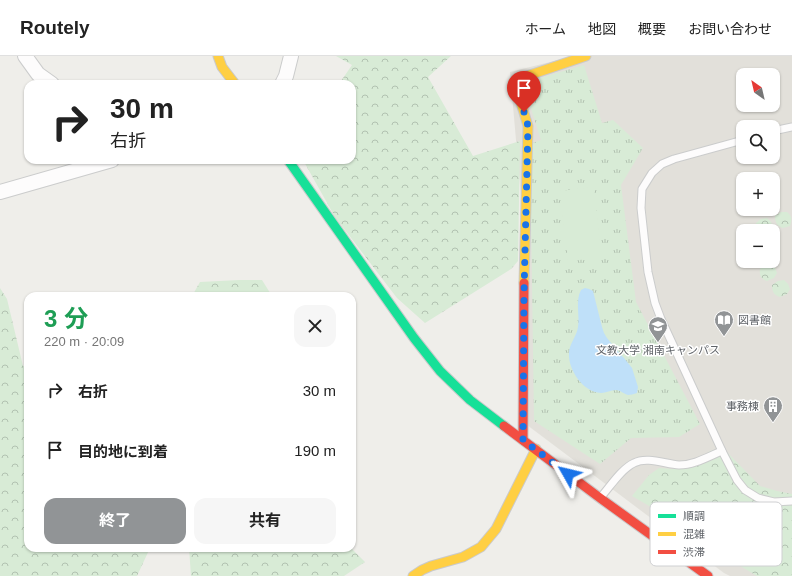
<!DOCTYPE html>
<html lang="ja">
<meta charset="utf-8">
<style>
:root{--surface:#fff;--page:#f6f6f6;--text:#222;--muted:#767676;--line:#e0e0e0;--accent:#919496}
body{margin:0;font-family:Helvetica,"Noto Sans JP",sans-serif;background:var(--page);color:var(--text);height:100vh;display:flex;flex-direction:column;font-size:15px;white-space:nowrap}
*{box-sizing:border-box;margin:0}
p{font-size:13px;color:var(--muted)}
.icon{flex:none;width:22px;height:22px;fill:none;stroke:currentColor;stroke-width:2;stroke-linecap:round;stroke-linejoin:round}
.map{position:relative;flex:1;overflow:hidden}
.side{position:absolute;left:24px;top:236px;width:332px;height:260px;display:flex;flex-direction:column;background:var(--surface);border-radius:12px;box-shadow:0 1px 3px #0004}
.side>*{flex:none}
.top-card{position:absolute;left:24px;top:24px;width:332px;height:84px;border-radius:12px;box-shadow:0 1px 3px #0004;background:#fff;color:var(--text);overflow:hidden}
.needle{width:26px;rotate:326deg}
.controls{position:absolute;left:736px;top:12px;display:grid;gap:8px}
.controls a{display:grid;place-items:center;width:44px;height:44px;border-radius:8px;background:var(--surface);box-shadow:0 1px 3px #0004;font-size:20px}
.pin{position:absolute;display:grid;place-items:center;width:34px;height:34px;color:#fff;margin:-41px -17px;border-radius:50% 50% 50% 0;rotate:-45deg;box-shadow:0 0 4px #0007}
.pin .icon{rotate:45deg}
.me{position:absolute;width:44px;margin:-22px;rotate:307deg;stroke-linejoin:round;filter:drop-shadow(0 0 3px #0008)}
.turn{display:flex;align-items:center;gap:14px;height:84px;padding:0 20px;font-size:18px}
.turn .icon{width:52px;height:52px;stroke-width:2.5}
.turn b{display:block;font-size:28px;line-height:34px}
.round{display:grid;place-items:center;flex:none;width:42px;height:42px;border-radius:12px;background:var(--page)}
.overview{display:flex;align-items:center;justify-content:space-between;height:68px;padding:0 20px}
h1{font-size:24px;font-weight:700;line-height:30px;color:#1e9e55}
.cta{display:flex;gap:8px;margin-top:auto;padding:8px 20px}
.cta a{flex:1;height:46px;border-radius:12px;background:var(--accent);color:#fff;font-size:16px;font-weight:700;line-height:46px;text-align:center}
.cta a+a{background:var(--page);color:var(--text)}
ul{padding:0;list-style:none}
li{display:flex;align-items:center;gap:12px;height:60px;padding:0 20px}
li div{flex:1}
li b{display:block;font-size:15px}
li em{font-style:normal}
header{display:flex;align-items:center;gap:24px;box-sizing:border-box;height:56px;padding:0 20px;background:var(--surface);border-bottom:1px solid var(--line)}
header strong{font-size:19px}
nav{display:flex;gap:22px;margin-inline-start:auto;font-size:14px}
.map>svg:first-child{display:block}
</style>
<header>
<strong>Routely</strong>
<nav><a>ホーム</a><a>地図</a><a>概要</a><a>お問い合わせ</a></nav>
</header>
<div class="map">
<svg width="792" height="520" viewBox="0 0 792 520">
<defs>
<pattern id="grass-tufts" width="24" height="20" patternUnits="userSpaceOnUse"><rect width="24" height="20" fill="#d8ebd6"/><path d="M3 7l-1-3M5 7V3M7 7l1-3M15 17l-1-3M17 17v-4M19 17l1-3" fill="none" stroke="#b2c2b1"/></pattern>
<pattern id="forest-crowns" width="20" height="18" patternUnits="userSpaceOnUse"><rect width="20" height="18" fill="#d8ebd6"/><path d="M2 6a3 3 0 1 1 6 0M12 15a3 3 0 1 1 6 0" fill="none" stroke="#b2c2b1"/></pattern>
</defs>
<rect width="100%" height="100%" fill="#efeeea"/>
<path fill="#e2e0da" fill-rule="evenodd" d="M 574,0 L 792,0 L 792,520 L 730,520 L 724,517 L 527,369 L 522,152 L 510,16 ZM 743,19 L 773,19 L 773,49 L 743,49 ZM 743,71 L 773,71 L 773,101 L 743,101 ZM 743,123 L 773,123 L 773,153 L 743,153 ZM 743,175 L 773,175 L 773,205 L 743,205 Z"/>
<path fill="url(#grass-tufts)" d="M 584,9 L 602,67 L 613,64 L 643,92 L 621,129 L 636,246 L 700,368 L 679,381 L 631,382 L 600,408 L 534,365 L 530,88 L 541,84 L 523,27 Z"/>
<g fill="url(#forest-crowns)">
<path d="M 336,0 L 451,0 L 428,21 L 473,100 L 520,85 L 518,205 L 511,213 L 425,267 L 397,242 L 335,161 L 303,104 L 352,104 L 352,28 L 339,28 L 352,9 Z"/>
<path d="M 781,156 L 787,156 C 792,160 792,163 790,170 L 783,172 C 777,170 775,167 775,160 Z"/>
<path d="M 767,162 L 771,166 L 773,171 L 771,175 L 757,175 L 755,173 L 756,167 L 761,163 Z"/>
<path d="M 771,208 L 775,212 L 777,217 L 774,222 L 767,225 C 761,223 759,220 760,213 L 765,209 Z"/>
<path d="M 239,224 L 262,224 L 272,240 L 192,240 L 200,226 Z"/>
<path d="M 784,224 L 788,228 L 790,233 L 787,238 L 780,241 C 774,239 772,236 772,229 L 778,225 Z"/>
<path d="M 0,232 L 7,243 L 23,310 L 28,310 L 28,492 L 150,492 L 137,520 L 0,520 Z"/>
<path d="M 723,392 L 760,430 L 777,435 L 792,438 L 792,520 L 757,520 L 737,508 L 668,461 L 632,440 L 649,419 L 659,412 L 673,413 L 696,405 L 710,395 Z"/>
<path d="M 189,492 L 351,492 L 365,506 L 344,520 L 191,520 Z"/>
</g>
<path fill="#d8ebd6" d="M 594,131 L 601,202 L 568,205 L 560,135 Z"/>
<path fill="#bfe0f9" d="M 585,232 L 589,233 L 593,235 L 602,271 L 604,277 L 607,282 L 620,298 L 624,302 L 632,312 L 638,331 L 637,337 C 634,338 630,339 628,339 C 624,338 620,334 616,334 C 611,334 606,337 601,337 C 583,336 568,314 569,297 C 569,288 577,280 578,271 C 580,259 575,245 581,234 Z"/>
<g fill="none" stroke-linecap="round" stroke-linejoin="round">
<g stroke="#cbcccc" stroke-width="9">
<g id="lane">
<path d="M 773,75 L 792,71"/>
<path d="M 743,84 L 674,103 L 662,108 L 652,117 L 642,133 L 641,152 L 648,216 L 655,247 L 661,263 L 722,395 L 737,424 L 745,434 L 758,442 L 774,446 L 792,445"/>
<path d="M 600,442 C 610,431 621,413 634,407 C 647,400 665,408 679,409 C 695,409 709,400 722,395"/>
</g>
</g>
<g stroke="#cbcccc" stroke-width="16">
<g id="street">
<path d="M 25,0 L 38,18 L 52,28"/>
<path d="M 282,28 L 286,20 L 291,0"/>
<path d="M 0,136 L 112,104"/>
</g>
</g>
<g stroke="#cacacb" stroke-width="11">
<path id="fast" d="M 288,104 L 414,282 L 440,315 L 470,344 L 504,370"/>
</g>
<g stroke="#cacacb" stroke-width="11">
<g id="slow">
<path d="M 218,0 L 222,11 L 235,28"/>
<path d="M 524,227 L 528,70 L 515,27 L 518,23 L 586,0"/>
<path d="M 413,520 L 422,514 L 431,510 L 463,501 L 481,491 L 496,473 L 536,393"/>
</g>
</g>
<g stroke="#cacacb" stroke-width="11">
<g id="jam">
<path d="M 504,370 L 600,442 L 708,520"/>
<path d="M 523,384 L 524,227"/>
</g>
</g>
<use href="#lane" stroke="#fdfcfc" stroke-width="7"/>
<use href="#street" stroke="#fdfcfc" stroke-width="14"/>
<use href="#fast" stroke="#16e098" stroke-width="9"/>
<use href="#slow" stroke="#ffcf43" stroke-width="9"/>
<use href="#jam" stroke="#f24e42" stroke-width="9"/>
</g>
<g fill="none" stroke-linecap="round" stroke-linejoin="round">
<path stroke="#1a73e8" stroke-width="7" stroke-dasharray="0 12.6" d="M 524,56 L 528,70 L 524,237 L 523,384 L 568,418"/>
</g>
<defs>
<g id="library-pin" transform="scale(1)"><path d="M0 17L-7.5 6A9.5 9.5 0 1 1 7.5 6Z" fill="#919496" stroke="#fff"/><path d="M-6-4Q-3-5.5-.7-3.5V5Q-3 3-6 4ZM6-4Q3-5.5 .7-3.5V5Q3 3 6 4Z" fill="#fff"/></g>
<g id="university-pin" transform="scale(1)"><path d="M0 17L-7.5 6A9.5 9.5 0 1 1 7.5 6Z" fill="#919496" stroke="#fff"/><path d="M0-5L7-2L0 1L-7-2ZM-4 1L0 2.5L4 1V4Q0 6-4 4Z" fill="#fff"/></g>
<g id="building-pin" transform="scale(1)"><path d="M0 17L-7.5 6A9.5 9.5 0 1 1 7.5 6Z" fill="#919496" stroke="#fff"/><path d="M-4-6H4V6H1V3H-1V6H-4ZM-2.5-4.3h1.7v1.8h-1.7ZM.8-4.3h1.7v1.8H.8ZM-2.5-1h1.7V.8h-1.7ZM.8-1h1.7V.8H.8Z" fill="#fff"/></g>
</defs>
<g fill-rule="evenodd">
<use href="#library-pin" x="724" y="264"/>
<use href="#university-pin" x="658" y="270"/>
<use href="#building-pin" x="773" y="350"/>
</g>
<g text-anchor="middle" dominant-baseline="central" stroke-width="3" stroke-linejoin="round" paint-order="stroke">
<g font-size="11" fill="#5f6368" stroke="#fff" text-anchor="start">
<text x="738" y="264">図書館</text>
<text x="658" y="294" text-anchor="middle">文教大学 湘南キャンパス</text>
<text x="759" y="350" text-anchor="end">事務棟</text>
</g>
</g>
<rect x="650" y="446" width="132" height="64" rx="6" fill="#fff" stroke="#cfd0d2" stroke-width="1"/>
<rect x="658" y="458" width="18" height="4" fill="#16e098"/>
<rect x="658" y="476" width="18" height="4" fill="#ffcf43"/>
<rect x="658" y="494" width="18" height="4" fill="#f24e42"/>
<g font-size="11" fill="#5f6368">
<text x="683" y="464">順調</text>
<text x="683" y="482">混雑</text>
<text x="683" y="500">渋滞</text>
</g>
</svg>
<div class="controls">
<a><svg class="needle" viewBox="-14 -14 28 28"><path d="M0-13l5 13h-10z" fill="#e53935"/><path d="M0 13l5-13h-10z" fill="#767676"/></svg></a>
<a><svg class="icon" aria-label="search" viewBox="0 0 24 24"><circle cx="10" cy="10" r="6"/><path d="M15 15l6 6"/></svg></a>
<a>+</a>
<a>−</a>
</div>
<div class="pin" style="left:524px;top:56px;background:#d93025"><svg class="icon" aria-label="arrive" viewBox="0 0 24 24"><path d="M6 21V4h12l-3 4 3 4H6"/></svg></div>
<svg class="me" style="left:568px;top:418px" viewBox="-20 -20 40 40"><path d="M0-17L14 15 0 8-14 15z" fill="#1a73e8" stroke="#fff" stroke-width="4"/></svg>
<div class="top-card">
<div class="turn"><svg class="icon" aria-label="right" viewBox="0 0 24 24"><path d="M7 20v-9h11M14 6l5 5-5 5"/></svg><div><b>30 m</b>右折</div></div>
</div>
<section class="side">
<div class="overview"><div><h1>3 分</h1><p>220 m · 20:09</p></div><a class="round"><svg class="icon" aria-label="close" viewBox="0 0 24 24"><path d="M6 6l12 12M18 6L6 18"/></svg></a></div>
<ul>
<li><svg class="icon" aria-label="right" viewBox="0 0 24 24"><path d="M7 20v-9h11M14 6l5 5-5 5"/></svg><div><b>右折</b></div><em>30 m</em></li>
<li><svg class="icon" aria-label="arrive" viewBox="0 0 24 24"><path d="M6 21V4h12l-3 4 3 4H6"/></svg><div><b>目的地に到着</b></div><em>190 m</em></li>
</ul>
<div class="cta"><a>終了</a><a>共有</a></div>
</section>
</div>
